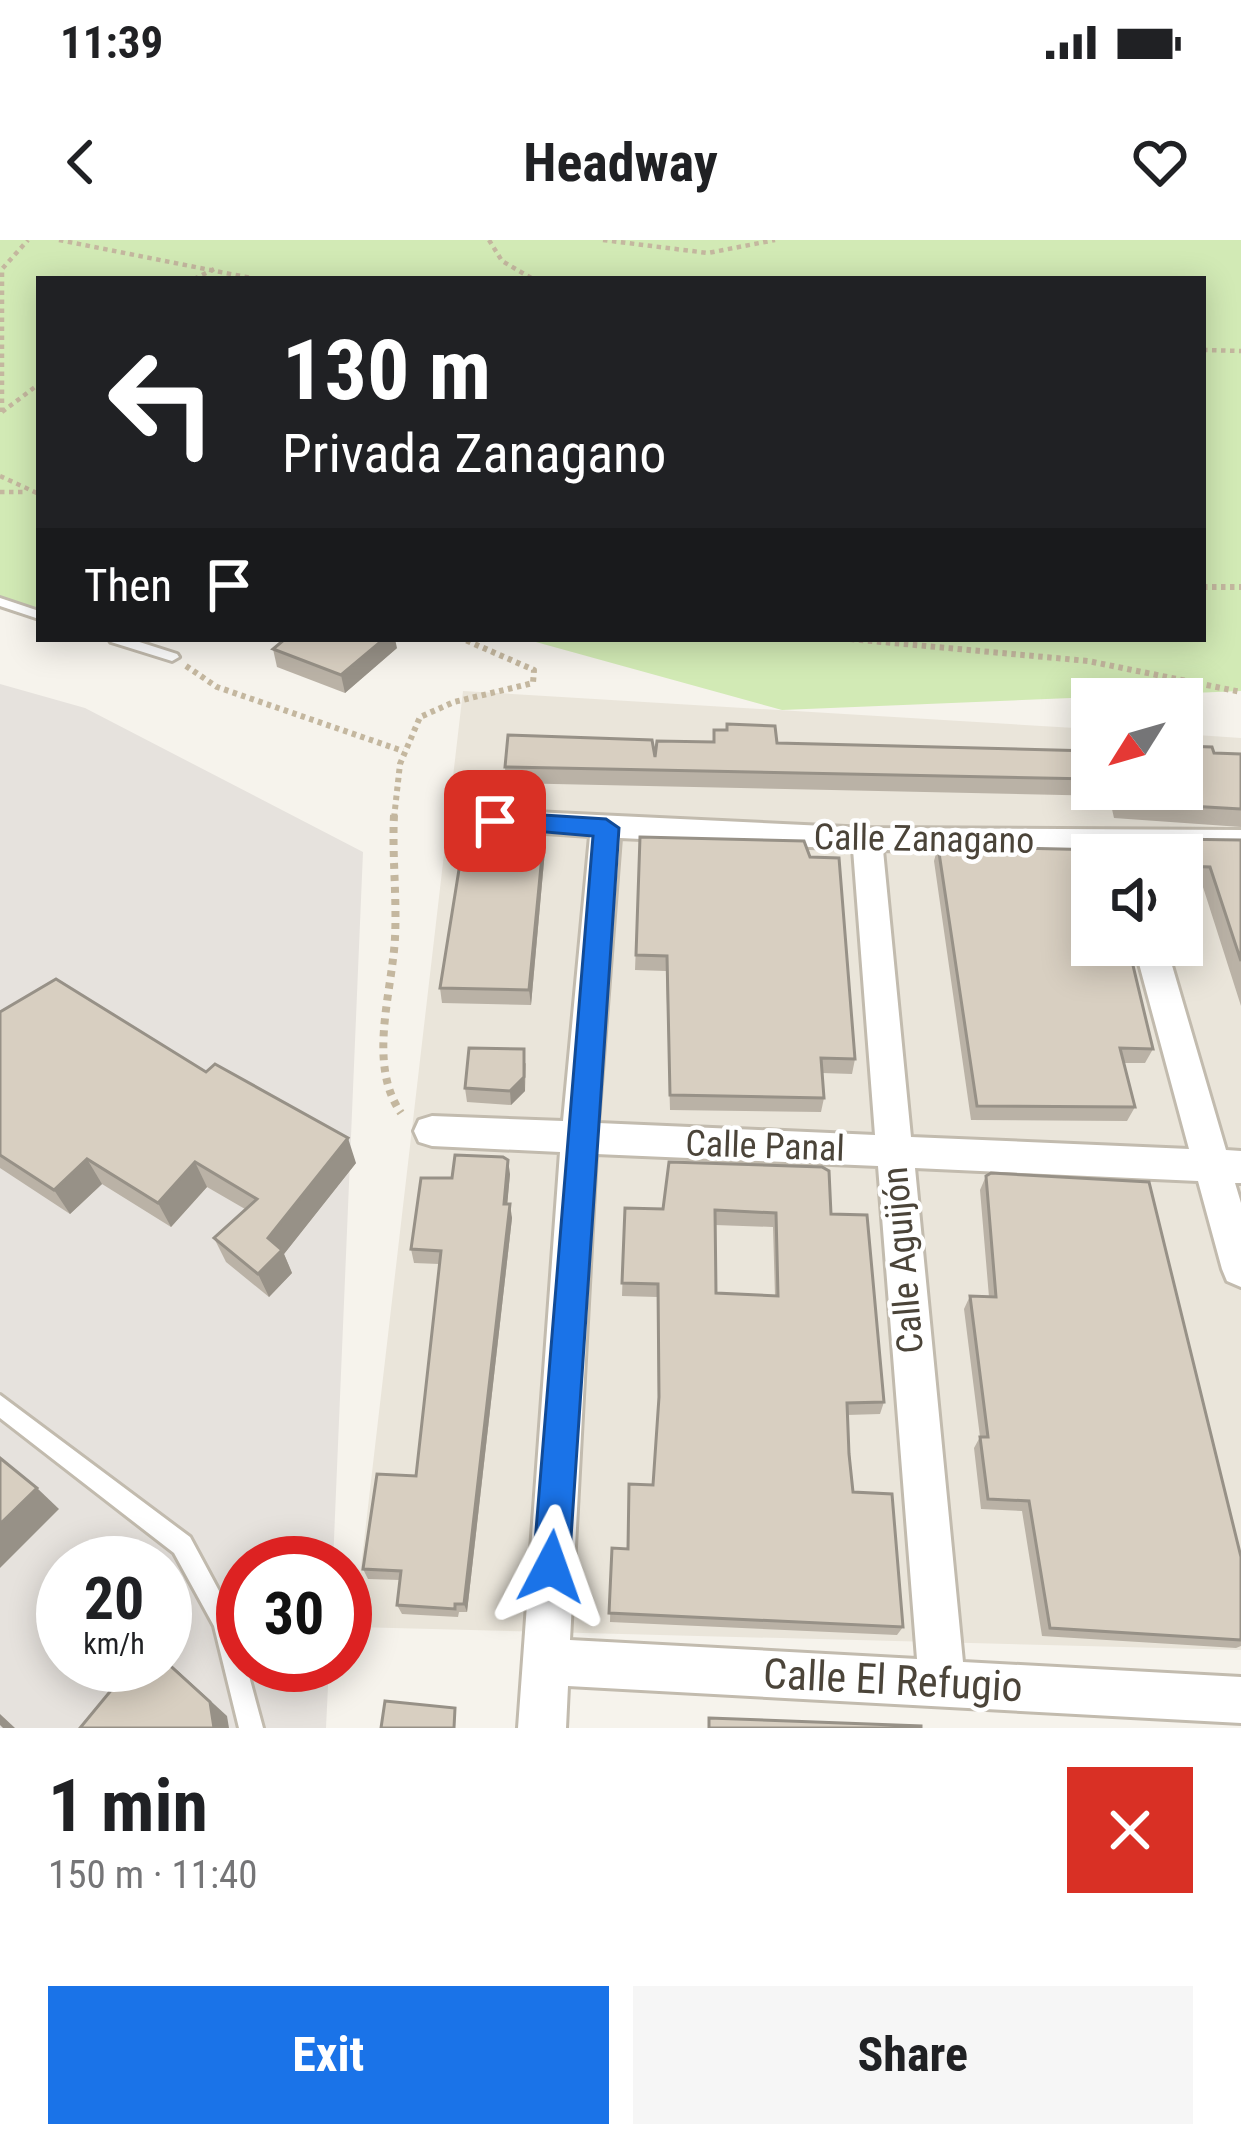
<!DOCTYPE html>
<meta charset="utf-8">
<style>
:root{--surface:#fff;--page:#f6f6f6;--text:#202124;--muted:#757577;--accent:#1a73e8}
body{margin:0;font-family:"Roboto Condensed",sans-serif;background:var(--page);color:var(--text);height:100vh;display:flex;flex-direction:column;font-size:45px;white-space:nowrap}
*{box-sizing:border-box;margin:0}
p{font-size:39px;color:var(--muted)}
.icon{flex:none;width:66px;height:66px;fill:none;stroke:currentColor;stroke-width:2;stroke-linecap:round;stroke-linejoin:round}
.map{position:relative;height:1488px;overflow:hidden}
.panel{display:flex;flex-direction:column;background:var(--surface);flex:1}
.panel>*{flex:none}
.guide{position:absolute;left:36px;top:36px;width:1170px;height:366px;border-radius:0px;box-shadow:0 6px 30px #0003;background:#202124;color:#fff;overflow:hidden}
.needle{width:78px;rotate:233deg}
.controls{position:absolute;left:1071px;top:438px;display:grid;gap:24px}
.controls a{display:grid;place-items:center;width:132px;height:132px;border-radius:0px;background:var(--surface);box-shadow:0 6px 30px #0003;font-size:60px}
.speed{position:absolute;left:36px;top:1296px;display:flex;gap:24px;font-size:60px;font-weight:700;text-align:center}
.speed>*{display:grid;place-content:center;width:156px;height:156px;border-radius:50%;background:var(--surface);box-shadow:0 6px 30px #0003;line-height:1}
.speed small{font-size:30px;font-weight:400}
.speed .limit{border:18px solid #d22;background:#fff;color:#111}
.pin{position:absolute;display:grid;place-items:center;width:102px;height:102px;color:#fff;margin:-51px;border-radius:24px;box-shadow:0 6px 18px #0006}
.me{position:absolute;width:132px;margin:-66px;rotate:4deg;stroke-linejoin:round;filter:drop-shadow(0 0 9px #0008)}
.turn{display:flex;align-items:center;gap:42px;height:252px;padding:0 48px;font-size:54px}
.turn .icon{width:156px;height:156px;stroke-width:2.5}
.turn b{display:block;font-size:84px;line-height:102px}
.then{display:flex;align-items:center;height:114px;padding:0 48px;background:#0003;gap:24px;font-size:45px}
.round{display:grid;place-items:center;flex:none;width:126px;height:126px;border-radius:0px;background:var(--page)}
.head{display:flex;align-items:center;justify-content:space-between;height:204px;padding:0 48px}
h1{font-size:72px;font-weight:700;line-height:90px}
.button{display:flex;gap:24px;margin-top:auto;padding:24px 48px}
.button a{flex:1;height:138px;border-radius:0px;background:var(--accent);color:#fff;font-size:48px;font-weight:700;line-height:138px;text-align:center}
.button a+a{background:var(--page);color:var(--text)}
.status{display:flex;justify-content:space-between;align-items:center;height:84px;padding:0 60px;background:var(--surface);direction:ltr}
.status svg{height:33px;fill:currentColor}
header{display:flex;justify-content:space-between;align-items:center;height:156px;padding:0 48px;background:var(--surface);font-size:54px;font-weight:700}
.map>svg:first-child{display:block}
</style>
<div class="status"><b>11:39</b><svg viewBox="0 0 49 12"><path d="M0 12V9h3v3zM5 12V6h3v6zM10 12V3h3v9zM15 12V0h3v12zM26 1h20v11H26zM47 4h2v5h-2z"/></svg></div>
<header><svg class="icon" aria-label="back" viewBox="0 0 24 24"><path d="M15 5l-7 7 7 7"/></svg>Headway<svg class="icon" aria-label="heart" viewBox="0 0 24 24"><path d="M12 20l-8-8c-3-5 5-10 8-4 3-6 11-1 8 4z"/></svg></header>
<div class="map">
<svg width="1241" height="1488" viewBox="0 0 1241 1488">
<rect width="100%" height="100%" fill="#f6f3ec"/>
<path fill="#eae5da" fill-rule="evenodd" d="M 463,451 L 1092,489 L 1092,549 L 1182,549 L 1182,494 L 1241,498 L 1241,1410 L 354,1387 ZM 1092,615 L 1182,615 L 1182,705 L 1092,705 Z"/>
<path fill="#e6e2dd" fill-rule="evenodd" d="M 0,444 L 85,468 L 363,612 L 333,1323 L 243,1323 L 243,1425 L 329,1425 L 326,1488 L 0,1488 ZM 63,1323 L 165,1323 L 165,1425 L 63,1425 Z"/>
<path fill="#d2eab5" d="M 0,0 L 1241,0 L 1241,451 L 782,470 L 525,399 L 1203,399 L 1203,39 L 39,39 L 39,379 L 0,368 Z"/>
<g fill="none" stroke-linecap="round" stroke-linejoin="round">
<g stroke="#c2bbae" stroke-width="6">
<g id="service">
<path d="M 0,358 L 39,371 L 39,379 L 0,366 Z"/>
<path d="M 109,399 L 130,399 L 177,414 L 179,417 L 172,421 L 111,402 Z"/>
<path d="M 0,1155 L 190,1297 L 232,1375 L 243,1412 L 243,1425 L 246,1425 L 263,1488 L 239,1488 L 214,1386 L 174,1313 L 0,1178 Z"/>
</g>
</g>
<g stroke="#c2bbae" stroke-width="6">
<path id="minor" d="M 495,570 L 867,588 L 1241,590 L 1241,612 L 883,610 L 911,897 L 1189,909 L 1134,705 L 1166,705 L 1226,910 L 1241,911 L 1241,943 L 1235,943 L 1241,963 L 1241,1047 L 1227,1041 L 1222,1029 L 1198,941 L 915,928 L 963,1422 L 1241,1437 L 1241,1483 L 568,1446 L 566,1488 L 518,1488 L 560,912 L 432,906 L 419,902 L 414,891 L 419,880 L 432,876 L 563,881 L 590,596 L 484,589 L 480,581 ZM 620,598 L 853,609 L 875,895 L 598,883 ZM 596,914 L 878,926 L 917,1419 L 570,1400 Z"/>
</g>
<g stroke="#c4b79f" stroke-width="4.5" stroke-dasharray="4.5 4.5" stroke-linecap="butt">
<path d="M 59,0 L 256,39"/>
<path d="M 489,0 L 502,21 L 533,39"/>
<path d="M 603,0 L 708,13 L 775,0"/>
<path d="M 194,39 L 214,29"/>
<path d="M 1203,110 L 1241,111"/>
<path d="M 2,172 L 2,29 L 28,0"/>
<path d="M 2,172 L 39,144"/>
<path d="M 0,236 L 39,254"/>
<path d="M 0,252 L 25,252"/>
</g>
<g stroke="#c4b79f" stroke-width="6" stroke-dasharray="4.5 4.5" stroke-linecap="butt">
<path d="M 1203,347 L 1241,347"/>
<path d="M 850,399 L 1088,421 L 1241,452"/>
<path d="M 186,426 L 217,447 L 403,511"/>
<path d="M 394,578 L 400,524 L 420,477 L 454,462 L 533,443 L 534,430 L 463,399"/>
</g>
<path stroke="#c4b79f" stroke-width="8" stroke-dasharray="6 6" stroke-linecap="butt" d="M 394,575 C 392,616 397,657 395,698 C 392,753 367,824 401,873"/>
<use href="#service" fill="#fff" fill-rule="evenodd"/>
<use href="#minor" fill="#fff" fill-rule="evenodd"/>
</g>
<g fill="#bab2a6" fill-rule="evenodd">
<path d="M 397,408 L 345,453 L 277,427 L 273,409 Z"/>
<path d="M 777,503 L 1092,511 L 1092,549 L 1182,549 L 1214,513 L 1241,514 L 1241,587 L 1114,578 L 1109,556 L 506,543 L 505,527 L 655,517 Z"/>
<path d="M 544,595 L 545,610 L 531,765 L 442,763 L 440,748 Z"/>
<path d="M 640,597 L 855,819 L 852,834 L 822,833 L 824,858 L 821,872 L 670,870 L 666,731 L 635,730 Z"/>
<path d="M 1170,599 L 1241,600 L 1241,766 L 1202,644 L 1182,643 L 1182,615 L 1163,615 Z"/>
<path d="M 938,606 L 1092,615 L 1092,657 L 1085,657 L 1101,712 L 1153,809 L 1145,823 L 1124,823 L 1135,867 L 1127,881 L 971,880 L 934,621 Z"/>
<path d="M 0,772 L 356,923 L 284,1014 L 292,1033 L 269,1057 L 226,1022 L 214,998 L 245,969 L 207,947 L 171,987 L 102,944 L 70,974 L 0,928 Z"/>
<path d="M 526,823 L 525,851 L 511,865 L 467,862 L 465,848 Z"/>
<path d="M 510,934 L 507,964 L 512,978 L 467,1372 L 459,1372 L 458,1377 L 402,1374 L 397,1365 L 400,1340 L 368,1339 L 363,1329 L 416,1236 L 439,1024 L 414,1023 L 411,1009 L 452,938 Z"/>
<path d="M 986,936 L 1241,1317 L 1241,1406 L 1236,1408 L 1042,1396 L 1022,1271 L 981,1269 L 974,1208 L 980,1197 L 964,1069 L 970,1056 L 989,1057 L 980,950 Z"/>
<path d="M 625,968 L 831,974 L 884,1162 L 880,1174 L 847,1175 L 853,1252 L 903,1387 L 897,1395 L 610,1382 L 612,1308 L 628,1309 L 653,1245 L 658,1168 L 657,1057 L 622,1056 ZM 715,985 L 773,987 L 775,1056 L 716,1053 Z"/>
</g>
<g fill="#979187">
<path d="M 384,399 L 395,399 L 397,408 L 345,453 L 341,435 Z"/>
<path d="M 544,595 L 545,610 L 531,765 L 529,750 Z"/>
<path d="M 524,809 L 525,851 L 511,865 L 510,851 Z"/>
<path d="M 348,898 L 356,923 L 284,1014 L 292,1033 L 269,1057 L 258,1034 L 268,998 Z"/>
<path d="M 87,919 L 102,944 L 70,974 L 54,950 Z"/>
<path d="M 508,920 L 510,934 L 506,978 L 504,964 Z"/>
<path d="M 195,922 L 207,947 L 171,987 L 158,963 Z"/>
<path d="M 510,964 L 512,978 L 467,1372 L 464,1364 Z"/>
<path d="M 37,1248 L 59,1269 L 0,1328 L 0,1284 Z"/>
<path d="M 165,1419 L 227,1476 L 229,1488 L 214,1488 Z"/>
<path d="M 0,1474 L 15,1488 L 3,1488 L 0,1485 Z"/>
</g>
<g fill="#d8cfc1" stroke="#979187" stroke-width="3" fill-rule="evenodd">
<path d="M 285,399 L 384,399 L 341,435 L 273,409 Z"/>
<path d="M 727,484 L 775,486 L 777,503 L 1092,511 L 1092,539 L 505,527 L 508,495 L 652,500 L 655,517 L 657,501 L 714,502 L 714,490 L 727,490 Z"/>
<path d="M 1182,506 L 1212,507 L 1214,513 L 1241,514 L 1241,569 L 1121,562 L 1118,549 L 1182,549 Z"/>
<path d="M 465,592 L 544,595 L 529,750 L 440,748 Z"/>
<path d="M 640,597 L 804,601 L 810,617 L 839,618 L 855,819 L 821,818 L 824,858 L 670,855 L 667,716 L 636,715 Z"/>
<path d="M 1170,599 L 1241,600 L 1241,721 L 1210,627 L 1182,626 L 1182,615 L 1175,615 Z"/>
<path d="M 938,606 L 1103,610 L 1104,615 L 1092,615 L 1092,642 L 1080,642 L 1092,681 L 1092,705 L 1099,705 L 1101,712 L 1130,713 L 1153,809 L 1120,808 L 1135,867 L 977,866 Z"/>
<path d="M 56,739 L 206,832 L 215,824 L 348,898 L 268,998 L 282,1010 L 258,1034 L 214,998 L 257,959 L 195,922 L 158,963 L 87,919 L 54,950 L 0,915 L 0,772 Z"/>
<path d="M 469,808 L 524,809 L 524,837 L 510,851 L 465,848 Z"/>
<path d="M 455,915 L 503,917 L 508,920 L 504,964 L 510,964 L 464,1364 L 455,1364 L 455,1369 L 397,1365 L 401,1331 L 363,1329 L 377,1234 L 416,1236 L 441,1011 L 411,1009 L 421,938 L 452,938 Z"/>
<path d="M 669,922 L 822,927 L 829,931 L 831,974 L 867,975 L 884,1162 L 847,1163 L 849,1214 L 853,1252 L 892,1254 L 903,1387 L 609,1373 L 612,1308 L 628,1309 L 629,1244 L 653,1245 L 659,1157 L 658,1044 L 622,1043 L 625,968 L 663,969 ZM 715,970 L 776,973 L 778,1056 L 716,1053 Z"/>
<path d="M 991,933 L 1149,942 L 1241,1317 L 1241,1400 L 1050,1388 L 1029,1261 L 988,1259 L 980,1197 L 988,1197 L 970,1056 L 996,1057 L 986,936 Z"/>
<path d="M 0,1218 L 37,1248 L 0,1284 Z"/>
<path d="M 165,1421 L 210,1462 L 214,1488 L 80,1488 L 132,1425 L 165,1425 Z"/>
<path d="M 385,1461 L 455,1468 L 454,1488 L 381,1488 Z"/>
<path d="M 709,1478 L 921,1486 L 921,1488 L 709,1488 Z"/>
</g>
<path fill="#1a73e8" stroke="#114b97" stroke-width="3" d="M 495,572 L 606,579 L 619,588 L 569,1327 L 564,1340 L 551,1345 L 538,1340 L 533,1327 L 593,596 L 486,587 L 486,575 Z"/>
<g text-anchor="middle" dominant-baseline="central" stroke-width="9" stroke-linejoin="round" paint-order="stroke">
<g font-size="36" fill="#4b4439" stroke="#fff">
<text transform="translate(924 599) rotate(1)">Calle Zanagano</text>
<text transform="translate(765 906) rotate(2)">Calle Panal</text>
<text transform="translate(903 1020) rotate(-95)">Calle Aguijón</text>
</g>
<g font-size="42" fill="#4b4439" stroke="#fff">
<text transform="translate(893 1440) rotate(3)">Calle El Refugio</text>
</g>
</g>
</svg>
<div class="controls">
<a><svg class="needle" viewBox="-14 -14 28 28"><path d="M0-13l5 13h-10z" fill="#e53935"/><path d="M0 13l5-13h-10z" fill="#757577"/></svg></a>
<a><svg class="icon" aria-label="sound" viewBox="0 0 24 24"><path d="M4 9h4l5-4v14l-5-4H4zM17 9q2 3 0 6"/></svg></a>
</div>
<div class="speed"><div>20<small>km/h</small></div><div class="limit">30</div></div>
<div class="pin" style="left:495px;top:581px;background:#d93025"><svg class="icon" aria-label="arrive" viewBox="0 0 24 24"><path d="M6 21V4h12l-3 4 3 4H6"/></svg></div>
<svg class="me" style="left:551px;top:1327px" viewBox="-20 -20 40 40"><path d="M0-17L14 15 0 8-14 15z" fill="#1a73e8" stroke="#fff" stroke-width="4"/></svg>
<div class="guide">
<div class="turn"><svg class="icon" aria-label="left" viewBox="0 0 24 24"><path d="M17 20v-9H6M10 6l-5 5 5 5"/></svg><div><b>130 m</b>Privada Zanagano</div></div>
<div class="then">Then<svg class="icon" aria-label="arrive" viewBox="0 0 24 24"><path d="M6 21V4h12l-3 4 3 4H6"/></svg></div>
</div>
</div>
<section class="panel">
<div class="head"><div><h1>1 min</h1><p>150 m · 11:40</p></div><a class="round" style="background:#d93025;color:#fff"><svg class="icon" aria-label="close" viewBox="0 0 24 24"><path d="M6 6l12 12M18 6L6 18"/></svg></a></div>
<div class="button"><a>Exit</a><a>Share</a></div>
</section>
